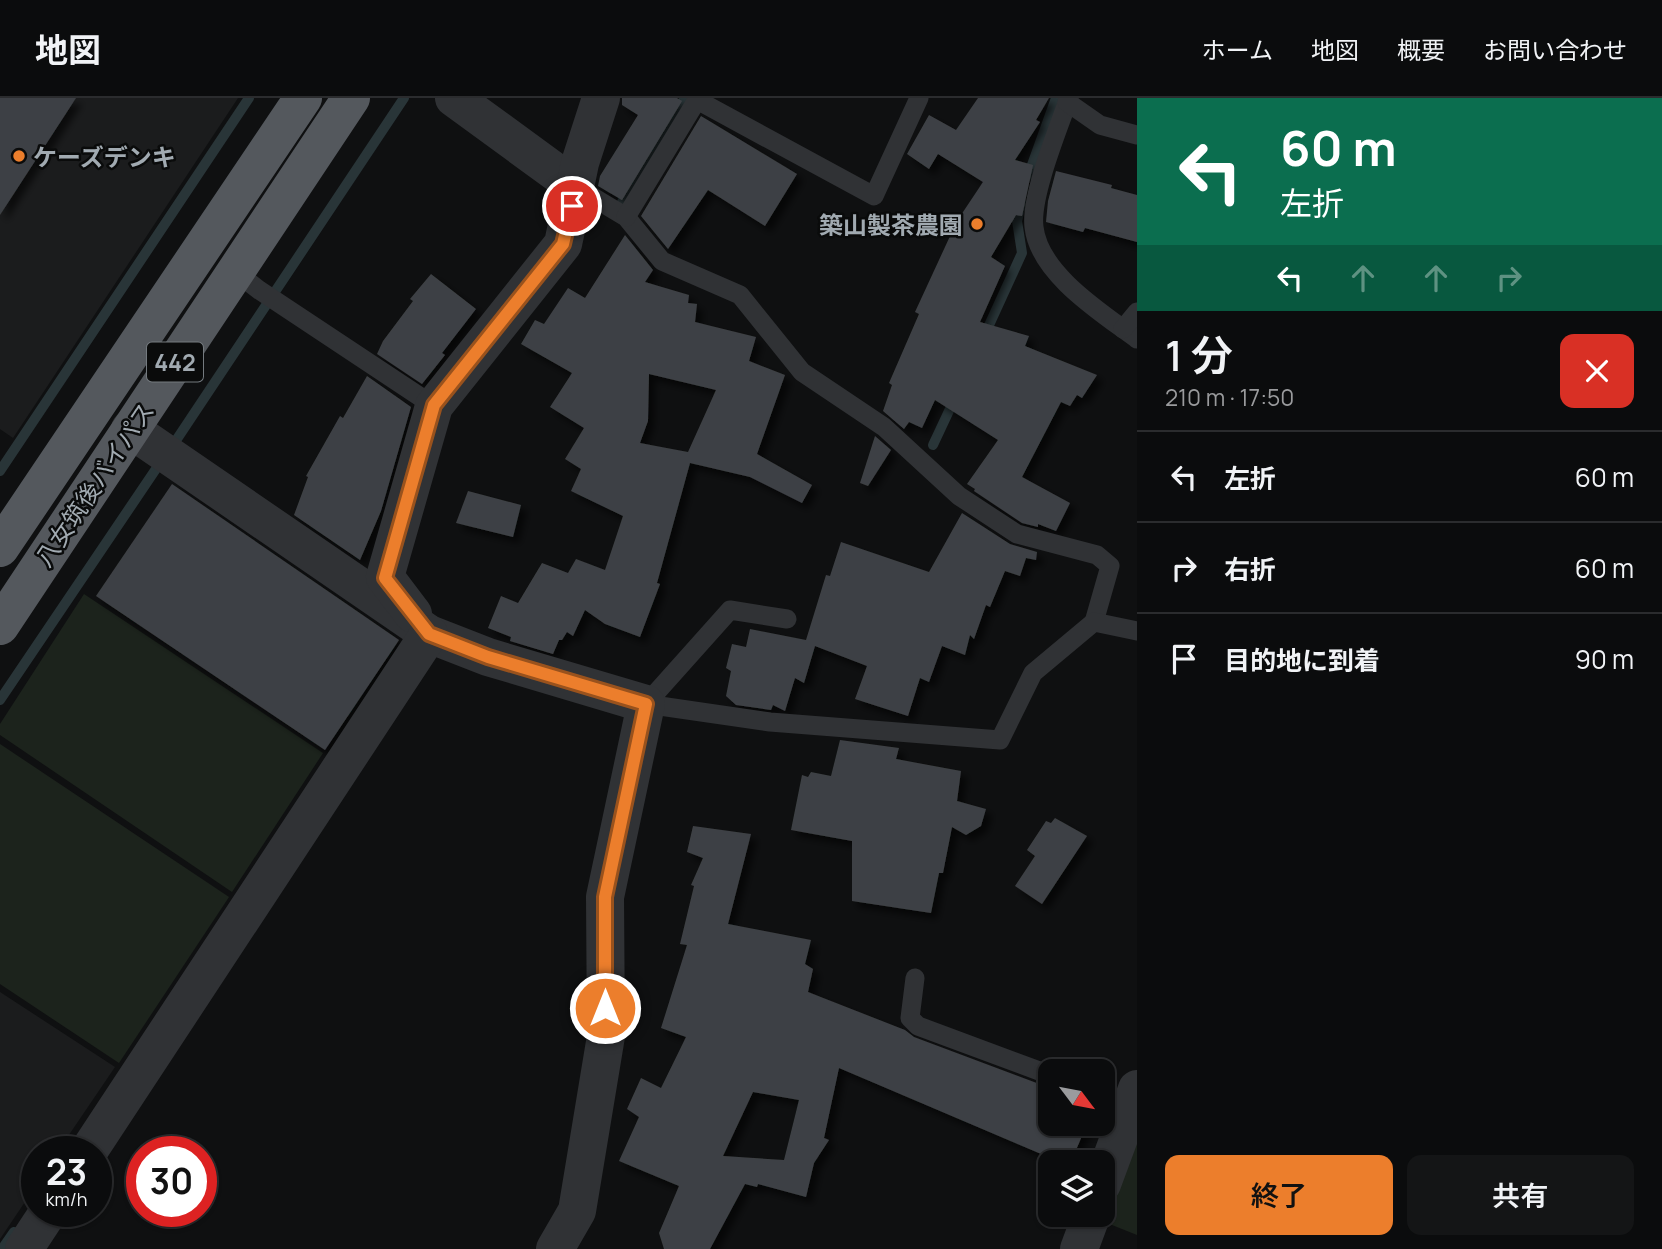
<!DOCTYPE html>
<html lang="ja">
<meta charset="utf-8">
<style>
:root{--surface:#0b0c0d;--page:#141516;--text:#f1f3f6;--muted:#9a9b9d;--line:#2b2c2e;--accent:#ec7e2c}
body{margin:0;font-family:Manrope,"Noto Sans JP",sans-serif;background:var(--page);color:var(--text);height:100vh;display:flex;flex-direction:column;font-size:26px;white-space:nowrap}
*{box-sizing:border-box;margin:0}
p{font-size:23px;color:var(--muted)}
.icon{flex:none;width:38px;height:38px;fill:none;stroke:currentColor;stroke-width:2;stroke-linecap:round;stroke-linejoin:round}
.map{position:relative;flex:1;overflow:hidden}
.panel{display:flex;flex-direction:column;background:var(--surface);width:525px}
.panel>*{flex:none}
.banner{background:#0b6e4f;color:#fff;overflow:hidden}
.needle{width:46px;rotate:122deg}
.buttons{position:absolute;left:1038px;top:961px;display:grid;gap:14px}
.buttons a{display:grid;place-items:center;width:77px;height:77px;border-radius:14px;background:var(--surface);box-shadow:0 2px 5px #0004,0 0 0 2px var(--line);font-size:35px}
.speed{position:absolute;left:21px;top:1038px;display:flex;gap:14px;font-size:35px;font-weight:700;text-align:center}
.speed>*{display:grid;place-content:center;width:91px;height:91px;border-radius:50%;background:var(--surface);box-shadow:0 2px 5px #0004,0 0 0 2px var(--line);line-height:1}
.speed small{font-size:18px;font-weight:400}
.speed .limit{border:10px solid #d22;background:#fff;color:#111}
.pin{position:absolute;display:grid;place-items:center;width:60px;height:60px;color:#fff;margin:-30px;border:4px solid #fff;border-radius:50%;box-shadow:0 2px 7px #0007}
.me{position:absolute;width:77px;margin:-38px;rotate:0deg;stroke-linejoin:round;filter:drop-shadow(0 0 5px #0008)}
.turn{display:flex;align-items:center;gap:24px;height:147px;padding:0 28px;font-size:32px}
.turn .icon{width:91px;height:91px;stroke-width:2.5}
.turn b{display:block;font-size:49px;line-height:60px}
.lanes{display:flex;align-items:center;height:66px;padding:0 28px;background:#0003;justify-content:center;gap:35px;direction:ltr}
.lanes .off{opacity:.35}
.round{display:grid;place-items:center;flex:none;width:74px;height:74px;border-radius:14px;background:var(--page)}
.head{display:flex;align-items:center;justify-content:space-between;height:119px;padding:0 28px}
h1{font-size:42px;font-weight:600;line-height:52px}
.action{display:flex;gap:14px;margin-top:auto;padding:14px 28px}
.action a{flex:1;height:80px;border-radius:14px;background:var(--accent);color:#111;font-size:28px;font-weight:600;line-height:80px;text-align:center}
.action a+a{background:var(--page);color:var(--text)}
ul{padding:0;list-style:none}
li{display:flex;align-items:center;gap:21px;height:91px;padding:0 28px;border-top:2px solid var(--line)}
li div{flex:1}
li b{display:block;font-size:26px}
li em{font-style:normal}
header{display:flex;align-items:center;gap:42px;box-sizing:border-box;height:98px;padding:0 35px;background:var(--surface);border-bottom:2px solid var(--line)}
header strong{font-size:33px}
nav{display:flex;gap:38px;margin-inline-start:auto;font-size:24px}
main{display:flex;flex:1;min-height:0}
.map>svg:first-child{display:block}
</style>
<header>
<strong>地図</strong>
<nav><a>ホーム</a><a>地図</a><a>概要</a><a>お問い合わせ</a></nav>
</header>
<main>
<div class="map">
<svg width="1137" height="1151" viewBox="0 0 1137 1151">
<defs>
<filter id="shadow"><feDropShadow dx="6" dy="6" stdDeviation="3.5" flood-color="#0009"/></filter>
</defs>
<rect width="100%" height="100%" fill="#0f1011"/>
<g fill="#1b1c1d">
<path d="M 0,0 L 238,0 L 13,340 L 0,331 Z"/>
<path d="M 0,894 L 115,969 L 58,1053 L 37,1054 L 37,1086 L 0,1141 Z"/>
</g>
<g fill="#1c231c">
<path d="M 84,496 L 323,655 L 232,794 L 0,637 L 0,626 Z"/>
<path d="M 0,646 L 229,799 L 119,965 L 0,886 Z"/>
<path d="M 1137,1036 L 1137,1137 L 1102,1123 Z"/>
</g>
<g fill="none" stroke-linecap="round" stroke-linejoin="round">
<g stroke="#293538" stroke-width="10">
<path d="M 1028,78 L 1056,0"/>
<path d="M 622,104 L 685,0"/>
<path d="M 985,236 L 1022,155 L 1017,123 L 1021,106"/>
<path d="M 933,347 L 955,300"/>
<path d="M 171,350 L 404,0"/>
<path d="M 0,373 L 249,0"/>
<path d="M 0,602 L 162,362"/>
<path d="M 2,1151 L 14,1134"/>
</g>
</g>
<g fill="#3e4144" fill-rule="evenodd" filter="url(#shadow)">
<path d="M 0,0 L 76,0 L 0,117 Z"/>
<path d="M 622,0 L 677,0 L 682,3 L 622,102 L 598,88 L 600,78 L 638,17 L 622,7 Z"/>
<path d="M 978,0 L 1049,0 L 1036,22 L 1040,24 L 1015,62 L 1033,67 L 1022,118 L 1016,117 L 991,159 L 1005,168 L 980,224 L 1029,238 L 1025,248 L 1097,277 L 1082,300 L 1077,297 L 1070,308 L 1061,304 L 1022,379 L 1070,405 L 1056,433 L 1038,426 L 1038,429 L 1022,425 L 974,393 L 975,391 L 967,386 L 998,342 L 935,302 L 922,330 L 909,324 L 904,331 L 883,313 L 892,287 L 889,285 L 919,216 L 915,214 L 957,123 L 983,84 L 938,56 L 929,71 L 907,56 L 929,17 L 956,32 Z"/>
<path d="M 701,18 L 797,76 L 765,128 L 708,92 L 668,151 L 641,118 Z"/>
<path d="M 1056,73 L 1112,87 L 1111,90 L 1137,97 L 1137,144 L 1085,130 L 1083,134 L 1046,124 L 1048,103 Z"/>
<path d="M 625,137 L 653,172 L 645,184 L 689,197 L 688,205 L 697,206 L 695,224 L 756,239 L 749,263 L 785,277 L 757,356 L 812,387 L 802,405 L 750,379 L 690,365 L 657,485 L 660,486 L 640,539 L 605,526 L 585,512 L 573,538 L 567,534 L 562,542 L 559,542 L 553,556 L 510,543 L 511,539 L 488,530 L 501,498 L 518,505 L 542,465 L 568,475 L 576,461 L 605,472 L 623,418 L 571,393 L 581,371 L 565,361 L 584,330 L 550,309 L 572,275 L 521,246 L 535,222 L 544,226 L 568,190 L 585,200 ZM 649,276 L 716,292 L 688,354 L 640,345 L 648,323 Z"/>
<path d="M 431,176 L 476,211 L 442,255 L 445,257 L 422,286 L 377,256 L 383,243 L 413,203 L 410,201 Z"/>
<path d="M 367,278 L 411,309 L 381,413 L 360,462 L 294,417 L 308,379 L 306,378 L 340,318 L 343,320 Z"/>
<path d="M 875,338 L 891,352 L 868,388 L 860,385 Z"/>
<path d="M 172,386 L 399,542 L 325,652 L 96,498 Z"/>
<path d="M 468,393 L 521,407 L 513,439 L 456,425 Z"/>
<path d="M 962,415 L 1010,446 L 1037,454 L 1036,462 L 1026,460 L 1020,478 L 1005,473 L 990,509 L 986,507 L 974,541 L 970,537 L 965,557 L 942,548 L 929,584 L 920,580 L 908,618 L 855,601 L 867,568 L 815,548 L 804,585 L 795,580 L 785,613 L 773,607 L 771,612 L 736,607 L 726,598 L 731,573 L 726,570 L 732,546 L 746,549 L 750,531 L 806,542 L 826,477 L 830,478 L 841,444 L 929,474 Z"/>
<path d="M 840,642 L 899,650 L 896,661 L 961,673 L 957,703 L 986,711 L 981,728 L 966,737 L 952,729 L 943,775 L 939,775 L 931,815 L 852,803 L 852,743 L 791,732 L 802,677 L 808,679 L 811,674 L 831,678 Z"/>
<path d="M 1055,720 L 1087,738 L 1042,806 L 1015,788 L 1035,758 L 1027,752 L 1046,723 L 1051,725 Z"/>
<path d="M 693,728 L 751,736 L 728,826 L 811,842 L 805,866 L 813,871 L 808,894 L 905,932 L 914,939 L 1050,990 L 1050,1026 L 1087,1026 L 1071,1064 L 1060,1064 L 839,970 L 824,1040 L 829,1042 L 814,1065 L 806,1099 L 758,1086 L 757,1089 L 745,1086 L 710,1151 L 664,1151 L 659,1135 L 679,1088 L 619,1063 L 639,1019 L 627,1011 L 641,980 L 661,990 L 686,939 L 661,930 L 687,847 L 680,846 L 694,788 L 691,787 L 703,760 L 687,754 ZM 753,994 L 799,1002 L 784,1062 L 723,1058 Z"/>
</g>
<g fill="none" stroke-linecap="round" stroke-linejoin="round">
<g stroke="#303235" stroke-width="19">
<path d="M 1069,0 C 1058,31 1030,99 1034,129 C 1039,176 1102,215 1137,241"/>
<path d="M 1067,4 L 1100,27 L 1137,37"/>
<path d="M 576,89 L 626,119 L 662,163 L 740,197 L 802,274 L 884,329 L 959,398 L 1017,436 L 1097,457 L 1110,468 L 1094,524"/>
<path d="M 626,119 L 697,2 L 874,98 L 919,0"/>
<path d="M 232,171 L 259,192 L 434,308"/>
<path d="M 1123,231 L 1137,214"/>
<path d="M 646,606 L 770,624 L 1000,642 L 1033,575 L 1094,524 L 1137,533"/>
<path d="M 646,606 L 730,512 L 787,521"/>
<path d="M 915,880 L 910,920 L 918,928 L 1050,977"/>
<path d="M 1102,996 L 1131,1007"/>
</g>
<g stroke="#303235" stroke-width="38">
<path d="M 454,0 L 576,89"/>
<path d="M 130,331 L 429,536 L 488,559 L 646,606 L 605,799 L 606,938 L 577,1113 L 555,1151"/>
<path d="M 413,516 L 385,479 L 434,308 L 563,146 L 580,65 L 601,0"/>
<path d="M 88,1054 L 429,536"/>
<path d="M 1102,1086 L 1137,991"/>
<path d="M 24,1151 L 49,1113"/>
<path d="M 1079,1151 L 1092,1116"/>
</g>
<g stroke="#54585d" stroke-width="38">
<path d="M 0,450 L 303,0"/>
<path d="M 0,528 L 351,0"/>
</g>
</g>
<g fill="none" stroke-linecap="round" stroke-linejoin="round">
<g stroke="#99521d" stroke-width="18">
<path id="route" d="M 572,108 L 563,146 L 434,307 L 385,480 L 429,536 L 488,559 L 646,606 L 605,799 L 605,910"/>
</g>
<use href="#route" stroke="#ec7e2c" stroke-width="12"/>
</g>
<g fill="#ec7e2c" stroke="#0a0b0b" stroke-width="2.5">
<circle cx="19" cy="58" r="7"/>
<circle cx="977" cy="126" r="7"/>
</g>
<g text-anchor="middle" dominant-baseline="central" stroke-width="5" stroke-linejoin="round" paint-order="stroke">
<rect fill="#0a0b0b" stroke="#747a7f" stroke-width="2" x="147" y="244.5" width="56" height="39" rx="5"/>
<g font-size="23" font-weight="bold" fill="#a1aab1">
<text x="175" y="264">442</text>
</g>
<g font-size="24" font-weight="bold" fill="#a1aab1" stroke="#0a0b0b" text-anchor="start">
<text x="33" y="58">ケーズデンキ</text>
<text x="963" y="126" text-anchor="end">築山製茶農園</text>
</g>
<g font-size="24" fill="#a1aab1" stroke="#0a0b0b">
<text transform="translate(94 386) rotate(-56)">八女筑後バイパス</text>
</g>
</g>
</svg>
<div class="buttons">
<a><svg class="needle" viewBox="-14 -14 28 28"><path d="M0-13l5 13h-10z" fill="#e53935"/><path d="M0 13l5-13h-10z" fill="#9a9b9d"/></svg></a>
<a><svg class="icon" aria-label="layers" viewBox="0 0 24 24"><path d="M12 4l9 5-9 5-9-5zM3 14l9 5 9-5"/></svg></a>
</div>
<div class="speed"><div>23<small>km/h</small></div><div class="limit">30</div></div>
<div class="pin" style="left:572px;top:108px;background:#d93025"><svg class="icon" aria-label="arrive" viewBox="0 0 24 24"><path d="M6 21V4h12l-3 4 3 4H6"/></svg></div>
<svg class="me" style="left:605px;top:910px" viewBox="-20 -20 40 40"><circle r="17" fill="#ec7e2c" stroke="#fff" stroke-width="3"/><path d="M0-11L8 9 0 5-8 9z" fill="#fff"/></svg>
</div>
<section class="panel">
<div class="banner">
<div class="turn"><svg class="icon" aria-label="left" viewBox="0 0 24 24"><path d="M17 20v-9H6M10 6l-5 5 5 5"/></svg><div><b>60 m</b>左折</div></div>
<div class="lanes"><svg class="icon" aria-label="left" viewBox="0 0 24 24"><path d="M17 20v-9H6M10 6l-5 5 5 5"/></svg><svg class="icon off" aria-label="ahead" viewBox="0 0 24 24"><path d="M12 20V5M6 11l6-6 6 6"/></svg><svg class="icon off" aria-label="ahead" viewBox="0 0 24 24"><path d="M12 20V5M6 11l6-6 6 6"/></svg><svg class="icon off" aria-label="right" viewBox="0 0 24 24"><path d="M7 20v-9h11M14 6l5 5-5 5"/></svg></div>
</div>
<div class="head"><div><h1>1 分</h1><p>210 m · 17:50</p></div><a class="round" style="background:#d93025;color:#fff"><svg class="icon" aria-label="close" viewBox="0 0 24 24"><path d="M6 6l12 12M18 6L6 18"/></svg></a></div>
<ul>
<li><svg class="icon" aria-label="left" viewBox="0 0 24 24"><path d="M17 20v-9H6M10 6l-5 5 5 5"/></svg><div><b>左折</b></div><em>60 m</em></li>
<li><svg class="icon" aria-label="right" viewBox="0 0 24 24"><path d="M7 20v-9h11M14 6l5 5-5 5"/></svg><div><b>右折</b></div><em>60 m</em></li>
<li><svg class="icon" aria-label="arrive" viewBox="0 0 24 24"><path d="M6 21V4h12l-3 4 3 4H6"/></svg><div><b>目的地に到着</b></div><em>90 m</em></li>
</ul>
<div class="action"><a>終了</a><a>共有</a></div>
</section>
</main>
